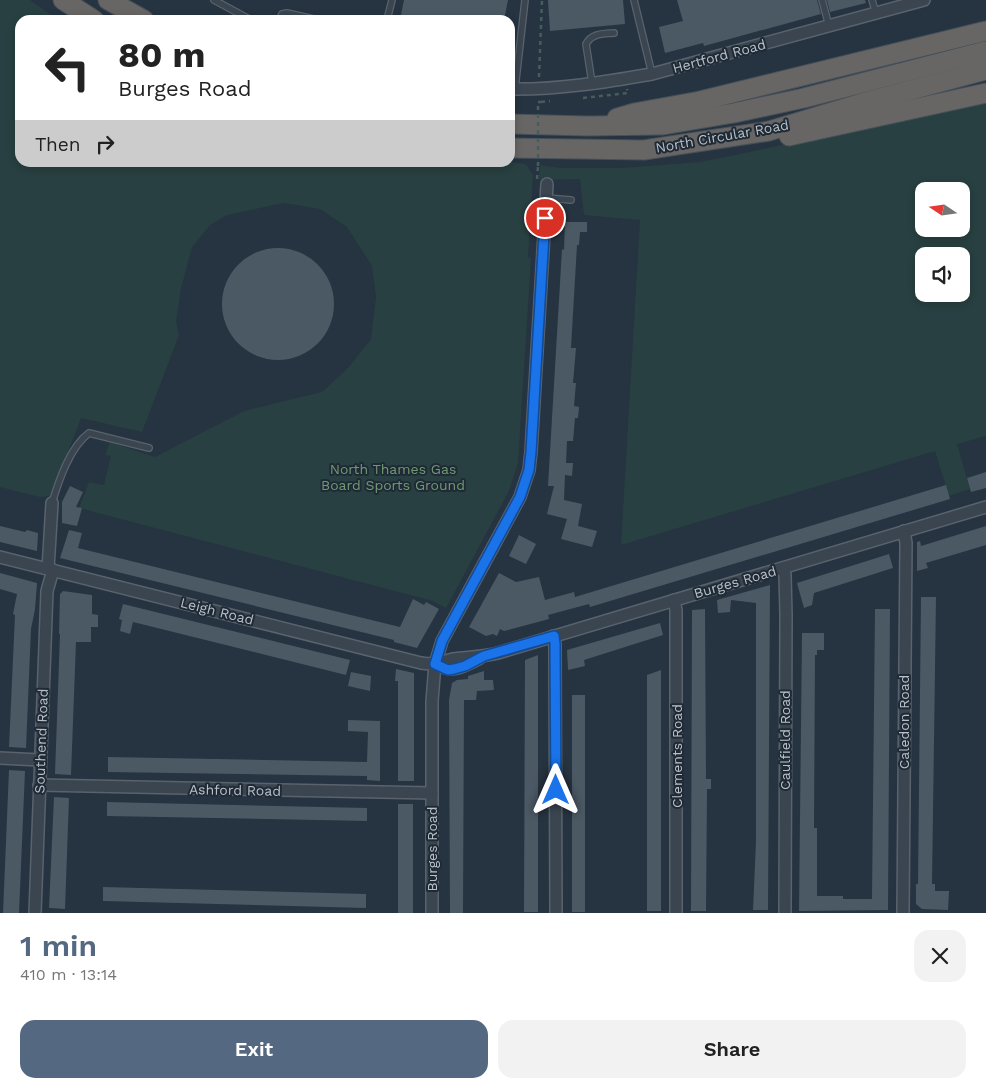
<!DOCTYPE html>
<meta charset="utf-8">
<style>
:root{--surface:#fff;--page:#f2f2f2;--text:#222;--muted:#767676;--accent:#546981}
body{margin:0;font-family:"Work Sans",sans-serif;background:var(--page);color:var(--text);height:100vh;display:flex;flex-direction:column;font-size:19px;white-space:nowrap}
*{box-sizing:border-box;margin:0}
p{font-size:16px;color:var(--muted)}
.icon{flex:none;width:28px;height:28px;fill:none;stroke:currentColor;stroke-width:2;stroke-linecap:round;stroke-linejoin:round}
.map{position:relative;height:913px;overflow:hidden}
.panel{display:flex;flex-direction:column;background:var(--surface);flex:1}
.panel>*{flex:none}
.guide{position:absolute;left:15px;top:15px;width:500px;height:152px;border-radius:15px;box-shadow:0 2px 8px #0003;background:#fff;color:var(--text);overflow:hidden}
.needle{width:32px;rotate:283deg}
.controls{position:absolute;left:915px;top:182px;display:grid;gap:10px}
.controls a{display:grid;place-items:center;width:55px;height:55px;border-radius:10px;background:var(--surface);box-shadow:0 2px 8px #0003;font-size:25px}
.pin{position:absolute;display:grid;place-items:center;width:42px;height:42px;color:#fff;margin:-21px;border:2px solid #fff;border-radius:50%;box-shadow:0 1px 5px #0007}
.me{position:absolute;width:55px;margin:-28px;rotate:0deg;stroke-linejoin:round;filter:drop-shadow(0 0 4px #0008)}
.turn{display:flex;align-items:center;gap:18px;height:105px;padding:0 20px;font-size:22px}
.turn .icon{width:65px;height:65px;stroke-width:2.5}
.turn b{display:block;font-size:35px;line-height:42px}
.then{display:flex;align-items:center;height:48px;padding:0 20px;background:#0003;gap:10px;font-size:19px}
.round{display:grid;place-items:center;flex:none;width:52px;height:52px;border-radius:15px;background:var(--page)}
.head{display:flex;align-items:center;justify-content:space-between;height:85px;padding:0 20px}
h1{font-size:30px;font-weight:600;line-height:38px;color:var(--accent)}
.primary-button{display:flex;gap:10px;margin-top:auto;padding:10px 20px}
.primary-button a{flex:1;height:58px;border-radius:15px;background:var(--accent);color:#fff;font-size:20px;font-weight:600;line-height:58px;text-align:center}
.primary-button a+a{background:var(--page);color:var(--text)}
.map>svg:first-child{display:block}
</style>
<div class="map">
<svg width="986" height="913" viewBox="0 0 986 913">
<rect width="100%" height="100%" fill="#263340"/>
<g fill="#284041" fill-rule="evenodd">
<path d="M 0,0 L 30,0 L 58,20 L 20,20 L 20,162 L 510,162 L 526,164 L 533,175 L 528,257 L 531,258 L 518,463 L 509,491 L 446,608 L 433,601 L 79,508 L 89,482 L 104,485 L 111,456 L 105,455 L 110,442 L 155,457 L 244,411 L 322,392 L 348,368 L 371,339 L 376,297 L 372,266 L 347,227 L 320,209 L 284,203 L 227,215 L 210,225 L 192,247 L 181,289 L 176,321 L 179,335 L 142,432 L 81,418 L 51,496 L 40,497 L 0,487 Z"/>
<path d="M 986,99 L 986,436 L 957,444 L 970,489 L 949,496 L 935,451 L 621,545 L 640,220 L 584,215 L 580,179 L 539,180 L 540,165 L 561,168 L 621,168 L 700,162 L 750,152 ZM 924,191 L 961,191 L 961,229 L 924,229 ZM 924,256 L 961,256 L 961,294 L 924,294 Z"/>
</g>
<g fill="#4b5965">
<path d="M 404,0 L 508,0 L 504,20 L 400,20 Z"/>
<path d="M 548,0 L 623,0 L 625,24 L 550,31 Z"/>
<path d="M 677,0 L 817,0 L 821,14 L 704,46 L 703,43 L 665,53 L 659,27 L 683,21 Z"/>
<path d="M 827,0 L 865,0 L 866,3 L 830,12 Z"/>
<path d="M 565,222 L 587,222 L 587,232 L 580,232 L 579,245 L 577,245 L 571,348 L 576,348 L 573,383 L 576,383 L 574,406 L 579,407 L 578,418 L 575,418 L 573,441 L 567,441 L 566,463 L 573,463 L 572,476 L 565,475 L 564,500 L 582,504 L 578,526 L 597,531 L 592,547 L 561,539 L 567,519 L 547,514 L 554,486 L 548,486 L 562,249 L 564,250 Z"/>
<circle cx="278" cy="304" r="56"/>
<path d="M 986,472 L 986,488 L 971,492 L 967,478 Z"/>
<path d="M 946,485 L 950,499 L 590,607 L 589,604 L 548,615 L 549,619 L 504,631 L 500,629 L 497,636 L 493,634 L 486,636 L 469,627 L 499,573 L 516,582 L 539,577 L 545,600 L 574,592 L 575,597 Z"/>
<path d="M 70,486 L 83,492 L 76,507 L 82,508 L 77,526 L 62,523 L 62,502 Z"/>
<path d="M 0,526 L 25,532 L 27,530 L 38,533 L 37,551 L 0,542 Z"/>
<path d="M 986,526 L 986,545 L 926,563 L 928,568 L 917,571 L 917,542 L 920,541 L 921,546 Z"/>
<path d="M 69,530 L 82,533 L 78,548 L 400,627 L 413,599 L 424,605 L 426,602 L 439,609 L 417,648 L 394,642 L 394,640 L 60,558 Z"/>
<path d="M 519,535 L 536,544 L 526,564 L 509,556 Z"/>
<path d="M 889,554 L 893,568 L 814,593 L 812,605 L 804,608 L 797,583 Z"/>
<path d="M 0,573 L 37,583 L 35,609 L 31,629 L 26,748 L 9,747 L 15,615 L 13,614 L 17,594 L 0,589 Z"/>
<path d="M 770,585 L 768,910 L 753,910 L 756,841 L 756,603 L 731,600 L 730,612 L 718,613 L 717,600 Z"/>
<path d="M 63,591 L 92,595 L 92,614 L 98,615 L 98,627 L 91,627 L 91,642 L 76,642 L 71,775 L 55,774 L 60,634 L 59,634 L 60,594 Z"/>
<path d="M 921,597 L 936,597 L 932,884 L 935,884 L 935,891 L 949,891 L 948,910 L 922,909 L 916,904 L 916,884 L 918,884 Z"/>
<path d="M 123,604 L 350,660 L 346,675 L 133,622 L 130,634 L 120,631 L 122,620 L 119,619 Z"/>
<path d="M 705,609 L 706,779 L 711,779 L 711,789 L 707,789 L 706,911 L 691,911 L 692,610 Z"/>
<path d="M 875,609 L 890,609 L 888,910 L 799,911 L 802,633 L 824,633 L 824,650 L 817,650 L 817,655 L 815,655 L 814,828 L 817,828 L 817,896 L 843,896 L 843,899 L 872,899 Z"/>
<path d="M 660,623 L 663,635 L 584,660 L 585,666 L 568,670 L 567,650 Z"/>
<path d="M 538,655 L 538,912 L 524,912 L 525,660 Z"/>
<path d="M 396,669 L 414,673 L 414,781 L 398,781 L 398,681 L 395,681 Z"/>
<path d="M 661,670 L 661,911 L 647,911 L 647,675 Z"/>
<path d="M 484,671 L 484,680 L 493,680 L 494,690 L 477,691 L 476,700 L 464,700 L 463,913 L 450,913 L 449,700 L 452,683 L 457,680 L 468,679 L 468,676 Z"/>
<path d="M 351,672 L 371,676 L 370,691 L 348,686 Z"/>
<rect x="572" y="695" width="13" height="217"/>
<path d="M 348,720 L 380,721 L 380,781 L 367,780 L 367,776 L 108,772 L 108,757 L 367,762 L 368,732 L 348,731 Z"/>
<path d="M 9,770 L 25,771 L 19,913 L 3,913 Z"/>
<path d="M 54,797 L 69,798 L 65,909 L 49,908 Z"/>
<path d="M 107,802 L 367,808 L 367,821 L 107,816 Z"/>
<rect x="398" y="804" width="15" height="109"/>
<path d="M 103,887 L 366,894 L 366,908 L 103,901 Z"/>
</g>
<g fill="none" stroke-linecap="round" stroke-linejoin="round">
<g stroke="#58636d" stroke-width="8">
<g id="service">
<path d="M 214,0 L 251,20"/>
<path d="M 634,0 L 652,74"/>
<path d="M 822,0 L 829,26"/>
<path d="M 872,0 L 876,14"/>
<path d="M 279,20 L 282,14 L 287,13 L 318,20"/>
<path d="M 387,20 L 392,0"/>
<path d="M 592,83 L 586,44 C 592,33 603,34 614,33"/>
<path d="M 515,89 L 525,0"/>
<path d="M 547,198 L 571,200"/>
<path d="M 52,503 C 59,480 70,447 89,433 L 149,448"/>
</g>
</g>
<g stroke="#58636d" stroke-width="14">
<g id="minor">
<path d="M 510,89 C 557,90 606,82 652,74 L 924,0"/>
<path d="M 0,557 L 421,663 C 433,665 442,662 453,659 C 468,657 483,657 498,653 L 986,507"/>
<path d="M 783,568 L 785,575 L 786,615 L 785,913"/>
<path d="M 48,569 L 52,503"/>
<path d="M 674,600 L 676,610 L 676,913"/>
<path d="M 553,636 L 555,644 L 556,913"/>
<path d="M 435,664 C 455,673 461,668 480,658"/>
<path d="M 0,758 L 40,760"/>
<path d="M 39,785 L 432,793"/>
<path d="M 35,913 L 47,591 L 53,570"/>
<path d="M 432,913 L 432,701 L 435,664 L 442,641 L 520,497 L 529,470 L 531,452 L 547,184"/>
<path d="M 903,913 L 906,543 L 904,531"/>
</g>
</g>
<g stroke="#45505a" stroke-width="21">
<g id="trunk">
<path d="M 63,0 L 94,20"/>
<path d="M 108,0 L 144,20"/>
<path d="M 617,118 L 634,113 L 700,101 L 986,31"/>
<path d="M 510,124 L 587,126 L 663,125 L 734,113 L 804,98 L 986,51"/>
<path d="M 789,136 L 986,93"/>
<path d="M 510,148 L 644,150 L 769,131 L 862,103 L 986,70"/>
</g>
</g>
<g stroke="#475d5d" stroke-width="2.5" stroke-dasharray="4 4" stroke-linecap="butt">
<path d="M 539,77 L 542,0"/>
<path d="M 583,98 L 628,93 L 627,89"/>
<path d="M 541,102 L 550,101"/>
<path d="M 537,179 L 538,166"/>
</g>
<use href="#service" stroke="#3a4550" stroke-width="5.5"/>
<use href="#minor" stroke="#3a4550" stroke-width="11"/>
<use href="#trunk" stroke="#676664" stroke-width="19"/>
<path stroke="#475d5d" stroke-width="2.5" stroke-dasharray="4 4" stroke-linecap="butt" d="M 538,166 L 538,102 L 541,102"/>
</g>
<g fill="none" stroke-linecap="round" stroke-linejoin="round">
<g stroke="#114b97" stroke-width="12">
<path id="route" d="M 545,218 L 531,452 L 529,470 L 520,497 L 442,641 L 435,664 L 448,670 L 454,669 L 465,666 L 484,656 L 554,636 L 555,644 L 556,790"/>
</g>
<use href="#route" stroke="#1a73e8" stroke-width="9"/>
</g>
<g text-anchor="middle" dominant-baseline="central" stroke-width="4" stroke-linejoin="round" paint-order="stroke">
<g font-size="14" fill="#b7c0ca" stroke="#1f2a35">
<text transform="translate(719 56) rotate(-15)">Hertford Road</text>
<text transform="translate(722 136) rotate(-10)">North Circular Road</text>
<text transform="translate(735 582) rotate(-16)">Burges Road</text>
<text transform="translate(217 611) rotate(14)">Leigh Road</text>
<text transform="translate(904 722) rotate(-90)">Caledon Road</text>
<text transform="translate(785 740) rotate(-90)">Caulfield Road</text>
<text transform="translate(41 741) rotate(-88)">Southend Road</text>
<text transform="translate(677 756) rotate(-90)">Clements Road</text>
<text transform="translate(235 790) rotate(1)">Ashford Road</text>
<text transform="translate(432 849) rotate(-90)">Burges Road</text>
</g>
<g font-size="14" fill="#6f9a75" stroke="#1f2a35">
<text x="393" y="469">North Thames Gas<tspan x="393" dy="16">Board Sports Ground</tspan></text>
</g>
</g>
</svg>
<div class="controls">
<a><svg class="needle" viewBox="-14 -14 28 28"><path d="M0-13l5 13h-10z" fill="#e53935"/><path d="M0 13l5-13h-10z" fill="#767676"/></svg></a>
<a><svg class="icon" aria-label="sound" viewBox="0 0 24 24"><path d="M4 9h4l5-4v14l-5-4H4zM17 9q2 3 0 6"/></svg></a>
</div>
<div class="pin" style="left:545px;top:218px;background:#d93025"><svg class="icon" aria-label="arrive" viewBox="0 0 24 24"><path d="M6 21V4h12l-3 4 3 4H6"/></svg></div>
<svg class="me" style="left:556px;top:790px" viewBox="-20 -20 40 40"><path d="M0-17L14 15 0 8-14 15z" fill="#1a73e8" stroke="#fff" stroke-width="4"/></svg>
<div class="guide">
<div class="turn"><svg class="icon" aria-label="left" viewBox="0 0 24 24"><path d="M17 20v-9H6M10 6l-5 5 5 5"/></svg><div><b>80 m</b>Burges Road</div></div>
<div class="then">Then<svg class="icon" aria-label="right" viewBox="0 0 24 24"><path d="M7 20v-9h11M14 6l5 5-5 5"/></svg></div>
</div>
</div>
<section class="panel">
<div class="head"><div><h1>1 min</h1><p>410 m · 13:14</p></div><a class="round"><svg class="icon" aria-label="close" viewBox="0 0 24 24"><path d="M6 6l12 12M18 6L6 18"/></svg></a></div>
<div class="primary-button"><a>Exit</a><a>Share</a></div>
</section>
